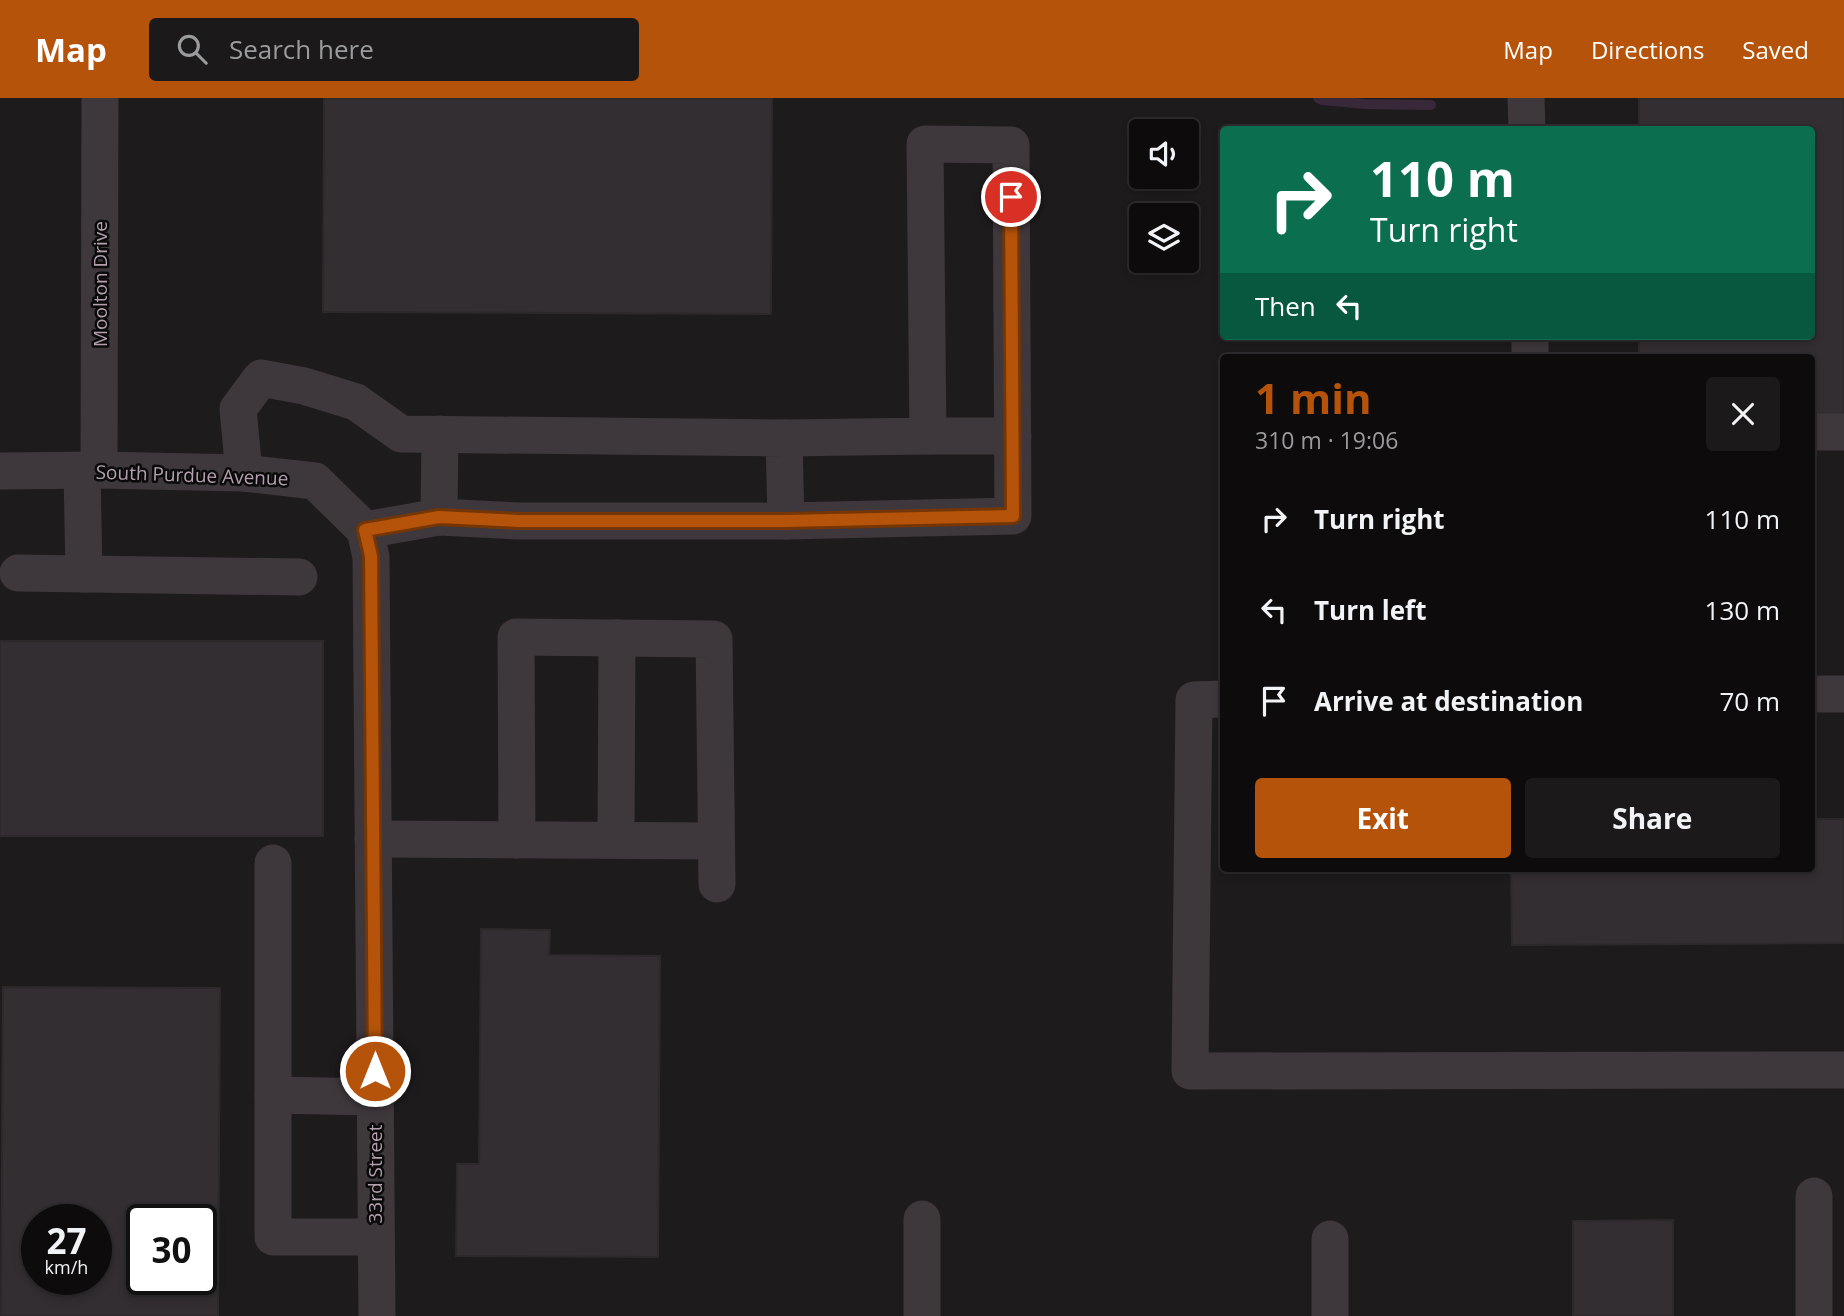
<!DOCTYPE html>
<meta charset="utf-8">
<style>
:root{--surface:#0d0b0c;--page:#1b191a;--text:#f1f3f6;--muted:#9a9b9d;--line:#2d2b2d;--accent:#b45309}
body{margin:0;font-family:"Open Sans",sans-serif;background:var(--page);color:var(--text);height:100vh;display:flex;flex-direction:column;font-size:26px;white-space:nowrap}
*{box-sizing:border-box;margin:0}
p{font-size:23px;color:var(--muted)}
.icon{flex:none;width:38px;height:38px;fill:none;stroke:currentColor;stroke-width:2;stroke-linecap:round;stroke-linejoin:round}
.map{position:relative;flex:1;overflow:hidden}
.drawer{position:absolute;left:1220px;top:256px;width:595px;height:518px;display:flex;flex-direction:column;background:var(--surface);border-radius:7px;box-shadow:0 4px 10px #0003,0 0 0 2px var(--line)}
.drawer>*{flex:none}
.top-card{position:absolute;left:1220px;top:28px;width:595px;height:214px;border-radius:7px;box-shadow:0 4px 10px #0003,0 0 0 2px var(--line);background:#0b6e4f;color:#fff;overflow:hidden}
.fabs{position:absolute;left:1129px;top:21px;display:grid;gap:14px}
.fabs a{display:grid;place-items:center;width:70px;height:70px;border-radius:7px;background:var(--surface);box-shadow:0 4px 10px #0003,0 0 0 2px var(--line);font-size:35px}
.speed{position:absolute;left:21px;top:1106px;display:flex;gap:14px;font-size:35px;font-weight:700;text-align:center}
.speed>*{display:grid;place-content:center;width:91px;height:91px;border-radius:50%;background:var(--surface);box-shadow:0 4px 10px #0003,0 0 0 2px var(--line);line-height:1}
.speed small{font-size:18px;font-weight:400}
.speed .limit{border:4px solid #111;border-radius:10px;background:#fff;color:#111}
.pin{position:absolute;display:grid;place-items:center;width:60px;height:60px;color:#fff;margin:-30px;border:4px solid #fff;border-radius:50%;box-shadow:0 2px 7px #0007}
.me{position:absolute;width:77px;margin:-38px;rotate:0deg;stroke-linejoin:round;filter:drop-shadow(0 0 5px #0008)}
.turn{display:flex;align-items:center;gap:24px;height:147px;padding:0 35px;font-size:32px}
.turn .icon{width:91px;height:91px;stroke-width:2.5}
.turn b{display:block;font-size:49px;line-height:60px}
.then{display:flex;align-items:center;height:66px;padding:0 35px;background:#0003;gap:14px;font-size:26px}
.round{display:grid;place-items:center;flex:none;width:74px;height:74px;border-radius:7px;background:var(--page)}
.headline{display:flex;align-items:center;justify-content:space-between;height:119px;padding:0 35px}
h1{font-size:42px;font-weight:700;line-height:52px;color:var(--accent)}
.action{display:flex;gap:14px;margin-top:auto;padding:14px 35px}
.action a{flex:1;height:80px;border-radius:7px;background:var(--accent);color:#fff;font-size:28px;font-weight:700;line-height:80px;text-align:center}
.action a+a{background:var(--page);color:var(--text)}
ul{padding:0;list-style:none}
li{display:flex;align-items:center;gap:21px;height:91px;padding:0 35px}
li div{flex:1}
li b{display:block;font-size:26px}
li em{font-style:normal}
header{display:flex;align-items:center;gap:42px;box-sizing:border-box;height:98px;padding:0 35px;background:var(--accent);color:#fff}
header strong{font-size:33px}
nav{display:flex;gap:38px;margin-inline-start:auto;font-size:24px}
.search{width:490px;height:63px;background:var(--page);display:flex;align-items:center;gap:18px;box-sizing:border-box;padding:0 24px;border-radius:7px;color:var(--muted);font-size:26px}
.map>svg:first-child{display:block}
</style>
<header>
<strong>Map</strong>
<div class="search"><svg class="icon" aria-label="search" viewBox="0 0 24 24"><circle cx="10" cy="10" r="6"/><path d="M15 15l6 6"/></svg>Search here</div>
<nav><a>Map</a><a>Directions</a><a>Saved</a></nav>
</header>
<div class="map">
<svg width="1844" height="1218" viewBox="0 0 1844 1218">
<rect width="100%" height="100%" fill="#110f10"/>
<path fill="#1e1b1c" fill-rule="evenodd" d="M 0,0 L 1844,0 L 1844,1218 L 0,1218 ZM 1223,32 L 1811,32 L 1811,238 L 1223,238 ZM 1141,33 L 1186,33 L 1186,79 L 1141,79 ZM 1141,117 L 1186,117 L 1186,163 L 1141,163 ZM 1223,259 L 1811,259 L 1811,770 L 1223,770 ZM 37,1122 L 96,1122 L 96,1181 L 37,1181 ZM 142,1122 L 201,1122 L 201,1181 L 142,1181 Z"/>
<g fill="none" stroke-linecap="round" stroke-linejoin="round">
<path stroke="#392839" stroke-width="10" d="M 1318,0 L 1323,2 L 1365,6 L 1431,7"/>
</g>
<g fill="#332e31" stroke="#2d292b" stroke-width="2" fill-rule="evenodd">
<path d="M 324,0 L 772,0 L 771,216 L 323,214 Z"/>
<path d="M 1639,0 L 1844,0 L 1844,321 L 1811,321 L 1811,259 L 1639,259 L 1639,238 L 1811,238 L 1811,32 L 1639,32 Z"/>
<rect x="0" y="543" width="323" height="195"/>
<path d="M 1811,721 L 1844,721 L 1844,845 L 1512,847 L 1511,770 L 1811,770 Z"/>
<path d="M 481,831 L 550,832 L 549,857 L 660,858 L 658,1159 L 456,1158 L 457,1066 L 479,1066 Z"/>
<path d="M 3,889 L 220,890 L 218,1218 L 1,1218 ZM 37,1122 L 96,1122 L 96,1181 L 37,1181 ZM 142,1122 L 201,1122 L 201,1181 L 142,1181 Z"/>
<path d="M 1673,1122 L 1673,1218 L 1573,1218 L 1573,1123 Z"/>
</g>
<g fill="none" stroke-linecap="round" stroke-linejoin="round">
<g stroke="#3e373b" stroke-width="37">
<path d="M 1526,0 L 1527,32"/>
<path d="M 1530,238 L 1530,259"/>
<path d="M 1811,334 L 1844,334"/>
<path d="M 928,338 L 1013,338"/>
<path d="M 784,340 L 928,338 L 925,46 L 1011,47 L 1013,418 L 786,423"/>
<path d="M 82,372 L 84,476"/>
<path d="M 99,372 L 100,0"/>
<path d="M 0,373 L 99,372 L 244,375 L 315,383 L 365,432"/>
<path d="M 244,375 L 238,311 L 261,280 L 304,288 L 356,304 L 401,336 L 784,340 L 786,423 L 519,423 L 439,419 L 365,432"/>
<path d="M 439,419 L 440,336"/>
<path d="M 365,432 L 371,459 L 377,1218"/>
<path d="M 18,475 L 299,479"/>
<path d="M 1811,596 L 1844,596"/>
<path d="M 1223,601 L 1194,602 L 1190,973 L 1844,972"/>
<path d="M 373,741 L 716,743"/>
<path d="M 517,742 L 516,539 L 714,541 L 717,786"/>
<path d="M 616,742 L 617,540"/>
<path d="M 273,765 L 273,1139 L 376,1139"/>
<path d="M 273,997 L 375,999"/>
<path d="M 1814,1098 L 1814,1218"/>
<path d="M 922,1121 L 922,1218"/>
<path d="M 1330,1141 L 1330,1218"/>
</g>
</g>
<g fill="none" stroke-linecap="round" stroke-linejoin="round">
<g stroke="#753606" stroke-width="18">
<path id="route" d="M 375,973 L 371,458 L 365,432 L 439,419 L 519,423 L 786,423 L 1013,418 L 1011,99"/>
</g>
<use href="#route" stroke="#b45309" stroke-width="12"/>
</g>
<g text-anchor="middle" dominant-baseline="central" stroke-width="5" stroke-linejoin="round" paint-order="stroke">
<g font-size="19" fill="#b39fae" stroke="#0b0a0b">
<text transform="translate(100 186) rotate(-90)">Moolton Drive</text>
<text transform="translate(192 377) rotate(2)">South Purdue Avenue</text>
<text transform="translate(375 1076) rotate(-90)">33rd Street</text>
</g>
</g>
</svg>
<div class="fabs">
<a><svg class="icon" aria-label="sound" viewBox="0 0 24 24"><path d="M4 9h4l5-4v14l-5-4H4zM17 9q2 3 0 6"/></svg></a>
<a><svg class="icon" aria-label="layers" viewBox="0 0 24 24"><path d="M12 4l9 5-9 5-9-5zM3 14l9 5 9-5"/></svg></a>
</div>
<div class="speed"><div>27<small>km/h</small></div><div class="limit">30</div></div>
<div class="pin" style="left:1011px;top:99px;background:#d93025"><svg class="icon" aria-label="arrive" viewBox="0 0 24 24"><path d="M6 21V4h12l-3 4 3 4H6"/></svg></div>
<svg class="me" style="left:375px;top:973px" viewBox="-20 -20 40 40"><circle r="17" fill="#b45309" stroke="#fff" stroke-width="3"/><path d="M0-11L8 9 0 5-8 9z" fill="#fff"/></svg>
<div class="top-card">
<div class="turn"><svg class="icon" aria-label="right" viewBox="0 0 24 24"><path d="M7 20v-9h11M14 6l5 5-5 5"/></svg><div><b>110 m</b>Turn right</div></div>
<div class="then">Then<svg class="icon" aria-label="left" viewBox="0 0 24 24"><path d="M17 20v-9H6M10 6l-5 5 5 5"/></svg></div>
</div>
<section class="drawer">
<div class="headline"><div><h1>1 min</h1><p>310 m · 19:06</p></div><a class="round"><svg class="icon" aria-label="close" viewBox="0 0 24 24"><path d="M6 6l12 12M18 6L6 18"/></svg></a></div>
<ul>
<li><svg class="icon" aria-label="right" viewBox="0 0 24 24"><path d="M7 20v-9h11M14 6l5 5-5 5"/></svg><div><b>Turn right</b></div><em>110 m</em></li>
<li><svg class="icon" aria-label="left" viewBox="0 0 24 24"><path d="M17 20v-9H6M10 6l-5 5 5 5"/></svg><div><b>Turn left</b></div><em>130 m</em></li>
<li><svg class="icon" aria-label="arrive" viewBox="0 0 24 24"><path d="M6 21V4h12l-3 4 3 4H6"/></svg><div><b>Arrive at destination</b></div><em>70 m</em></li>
</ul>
<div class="action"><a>Exit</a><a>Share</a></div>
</section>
</div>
